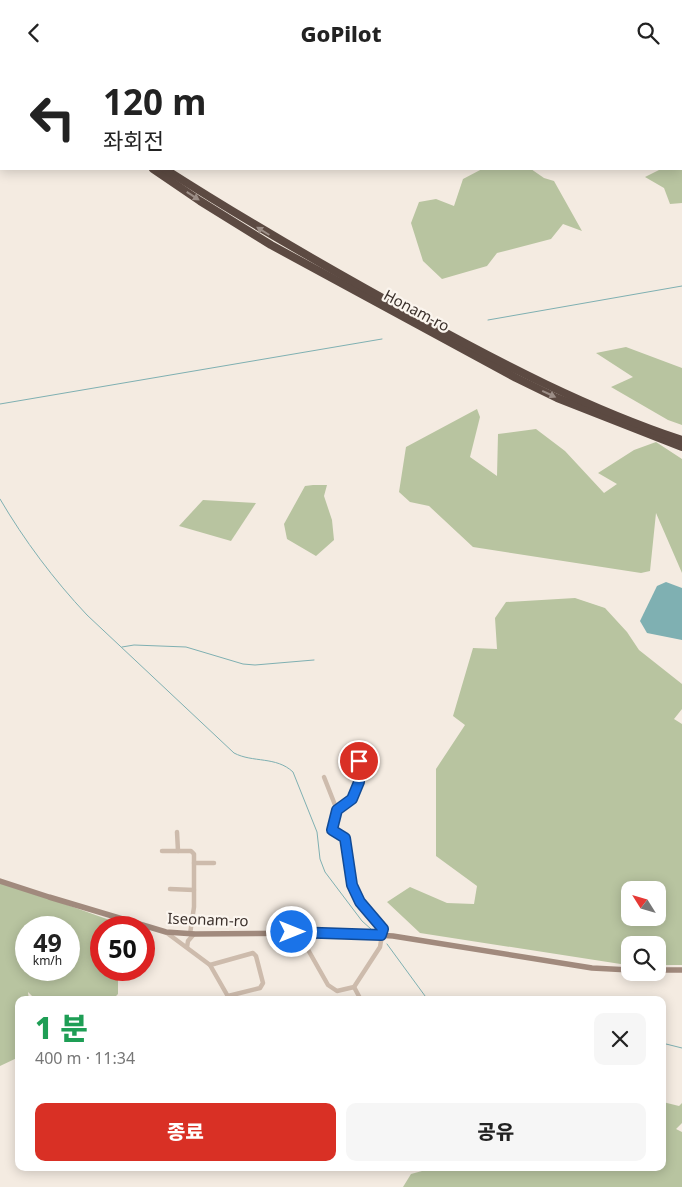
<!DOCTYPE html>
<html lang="ko">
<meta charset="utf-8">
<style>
:root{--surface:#fff;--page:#f6f6f6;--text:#222;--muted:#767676;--accent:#d93025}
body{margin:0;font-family:"Noto Sans","Noto Sans KR",sans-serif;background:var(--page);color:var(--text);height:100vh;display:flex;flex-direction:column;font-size:19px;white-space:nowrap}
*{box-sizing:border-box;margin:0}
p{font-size:16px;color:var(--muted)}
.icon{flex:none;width:28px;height:28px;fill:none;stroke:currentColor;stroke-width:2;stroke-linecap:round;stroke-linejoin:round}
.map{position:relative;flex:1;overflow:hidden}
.sheet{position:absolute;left:15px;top:931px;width:651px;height:175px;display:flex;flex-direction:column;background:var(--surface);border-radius:10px;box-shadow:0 2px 12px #0003}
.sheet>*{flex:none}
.banner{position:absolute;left:0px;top:0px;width:682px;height:105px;box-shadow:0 2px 12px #0003;background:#fff;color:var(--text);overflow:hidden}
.needle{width:32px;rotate:307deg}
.buttons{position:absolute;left:621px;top:816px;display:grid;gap:10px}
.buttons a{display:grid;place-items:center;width:45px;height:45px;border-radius:10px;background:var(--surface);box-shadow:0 2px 12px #0003;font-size:25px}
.speed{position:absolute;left:15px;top:851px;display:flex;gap:10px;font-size:25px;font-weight:700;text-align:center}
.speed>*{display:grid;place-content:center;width:65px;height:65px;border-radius:50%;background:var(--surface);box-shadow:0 2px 12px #0003;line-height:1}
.speed small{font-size:12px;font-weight:400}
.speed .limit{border:8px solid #d22;background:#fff;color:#111}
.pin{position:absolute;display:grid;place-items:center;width:42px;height:42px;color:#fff;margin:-21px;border:2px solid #fff;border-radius:50%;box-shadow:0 1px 5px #0007}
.me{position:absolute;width:55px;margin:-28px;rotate:90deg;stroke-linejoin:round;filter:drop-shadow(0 0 4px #0008)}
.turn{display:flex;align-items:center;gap:18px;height:105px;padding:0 20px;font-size:22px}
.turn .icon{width:65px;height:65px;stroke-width:2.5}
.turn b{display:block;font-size:35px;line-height:42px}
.round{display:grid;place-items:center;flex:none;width:52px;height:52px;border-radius:10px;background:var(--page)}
.headline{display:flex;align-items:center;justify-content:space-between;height:85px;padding:0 20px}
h1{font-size:30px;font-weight:800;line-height:38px;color:#1e9e55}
.action{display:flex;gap:10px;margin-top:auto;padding:10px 20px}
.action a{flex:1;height:58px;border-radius:10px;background:var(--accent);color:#fff;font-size:20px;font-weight:800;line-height:58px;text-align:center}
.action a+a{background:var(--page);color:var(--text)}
header{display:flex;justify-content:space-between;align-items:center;height:65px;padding:0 20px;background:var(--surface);font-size:22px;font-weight:800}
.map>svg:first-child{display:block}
</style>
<header><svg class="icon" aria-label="back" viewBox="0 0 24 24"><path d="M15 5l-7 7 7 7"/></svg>GoPilot<svg class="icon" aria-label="search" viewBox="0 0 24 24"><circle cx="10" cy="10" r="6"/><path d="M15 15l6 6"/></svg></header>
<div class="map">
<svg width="682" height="1122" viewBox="0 0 682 1122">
<rect width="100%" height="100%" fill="#f4ebe1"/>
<g fill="#b8c4a0" fill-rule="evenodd">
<path d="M 682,79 L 682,138 L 670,139 L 664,123 L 645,112 L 661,104 L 681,104 Z"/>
<path d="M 482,104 L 531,104 L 544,113 L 554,116 L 582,166 L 563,159 L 551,174 L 497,188 L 487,201 L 442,214 L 423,196 L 411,158 L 419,137 L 436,134 L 454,141 L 463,114 Z"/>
<path d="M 626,282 L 682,303 L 682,360 L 668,355 L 611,322 L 633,312 L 596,288 Z"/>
<path d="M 477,344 L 480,352 L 470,392 L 497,411 L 498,369 L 536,364 L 565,386 L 604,428 L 617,419 L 598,408 L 634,385 L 656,377 L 682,394 L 682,508 L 656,448 L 650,506 L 641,508 L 473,482 L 429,441 L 410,437 L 399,427 L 406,382 Z"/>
<path d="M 313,420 L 327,420 L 324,431 L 332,455 L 334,475 L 316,491 L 287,474 L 284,459 L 305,421 Z"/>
<path d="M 203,435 L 256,438 L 231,476 L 179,461 Z"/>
<path d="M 575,533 L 605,543 L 627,567 L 639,585 L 682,619 L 682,644 L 674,654 L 682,659 L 682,900 L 658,900 L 658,880 L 647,880 L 644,875 L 640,880 L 630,880 L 630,895 L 627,900 L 420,868 L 387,837 L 410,822 L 447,838 L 474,839 L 477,821 L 436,791 L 436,704 L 465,660 L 453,651 L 473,583 L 497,584 L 495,553 L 506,537 ZM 630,825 L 658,825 L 658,852 L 630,852 Z"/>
<path d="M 0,816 L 118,858 L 118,862 L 101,862 L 101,905 L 118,905 L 118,929 L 112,935 L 36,935 L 28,927 L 29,935 L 19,935 L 19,992 L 0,1001 ZM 26,862 L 69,862 L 69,905 L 26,905 Z"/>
<path d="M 663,1037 L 679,1041 L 682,1038 L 682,1058 L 676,1064 L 682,1067 L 682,1122 L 403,1122 L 411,1109 L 422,1106 L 419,1103 L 662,1102 Z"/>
</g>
<path fill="#7fb0b2" d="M 666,517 L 682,523 L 682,575 L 647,568 L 640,556 L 657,521 Z"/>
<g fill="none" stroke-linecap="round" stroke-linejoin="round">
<g stroke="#7fb0b2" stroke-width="1">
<path d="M 488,255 L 682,221"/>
<path d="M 0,339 L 382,274"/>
<path d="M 0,434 C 24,475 54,515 87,550 L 234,688 C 253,698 276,691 293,707 L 317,767 L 320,794 L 325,807 L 362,856 L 371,864"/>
<path d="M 122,582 L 134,580 L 186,582 L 243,599 L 255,600 L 314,595"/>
<path d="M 387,879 L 428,935"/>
<path d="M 662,978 L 682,983"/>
</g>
<g stroke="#cdbbac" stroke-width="4.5">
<path d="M 324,712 L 337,745"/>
<path d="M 177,767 L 178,786"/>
<path d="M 162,786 L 191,786 L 194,789 L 194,842 L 190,869"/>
<path d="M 194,798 L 214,798"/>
<path d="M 170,824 L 194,825"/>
<path d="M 298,867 L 328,920 L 337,926 L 354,922 L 380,882 L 383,864 L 360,837 L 352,820 L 345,773 L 332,765 L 337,745 L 351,734 L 359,717 L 359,697"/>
<path d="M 167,868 L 210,900 L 230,935"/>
<path d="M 187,882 L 188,876 L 194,869"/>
<path d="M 210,900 L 253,888 L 256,891 L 263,918 L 260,923 L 228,931"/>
<path d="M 354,922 L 361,935"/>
</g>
<g stroke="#a18a7d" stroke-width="5.5">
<path d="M 0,816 L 49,832 L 166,867 L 195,869 L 343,868 L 393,871 L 592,903 L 630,905"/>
<path d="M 658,905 L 682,905"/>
</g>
<g stroke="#5c4a42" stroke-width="8">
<path d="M 28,0 L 30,1"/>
<path d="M 39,0 L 40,1"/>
<path d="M 153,104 L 200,136 L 271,180 L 516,313 L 557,333 L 682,382"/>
<path d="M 165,104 C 248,157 331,205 417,252 C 502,299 589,344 682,375"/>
</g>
</g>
<defs><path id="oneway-solid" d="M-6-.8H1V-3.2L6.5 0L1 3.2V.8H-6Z" transform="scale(1.25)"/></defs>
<g fill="#9c8e87">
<use href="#oneway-solid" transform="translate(193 131) rotate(33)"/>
<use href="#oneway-solid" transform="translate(263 166) rotate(-148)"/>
<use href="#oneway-solid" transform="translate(549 329) rotate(25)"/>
</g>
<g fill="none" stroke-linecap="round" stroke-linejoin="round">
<g stroke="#114b97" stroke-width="12">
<path id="route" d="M 292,867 L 381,870 L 383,864 L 360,837 L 352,820 L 345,773 L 332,765 L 337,745 L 352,734 L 359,717 L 359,696"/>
</g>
<use href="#route" stroke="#1a73e8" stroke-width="9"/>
</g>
<g text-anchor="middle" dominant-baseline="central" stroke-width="4.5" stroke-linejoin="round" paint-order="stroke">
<g font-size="15" fill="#3b302b" stroke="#fbf5ee">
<text transform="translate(417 245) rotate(28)">Honam-ro</text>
<text transform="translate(208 854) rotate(2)">Iseonam-ro</text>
</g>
</g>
</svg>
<div class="buttons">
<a><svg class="needle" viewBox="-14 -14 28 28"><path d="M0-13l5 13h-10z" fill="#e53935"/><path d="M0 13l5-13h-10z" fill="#767676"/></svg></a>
<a><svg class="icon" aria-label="search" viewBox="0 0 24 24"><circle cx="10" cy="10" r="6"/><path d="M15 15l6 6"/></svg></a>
</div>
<div class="speed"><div>49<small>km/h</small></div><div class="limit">50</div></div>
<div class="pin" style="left:359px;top:696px;background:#d93025"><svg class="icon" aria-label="arrive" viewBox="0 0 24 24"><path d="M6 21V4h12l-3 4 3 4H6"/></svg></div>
<svg class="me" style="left:292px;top:867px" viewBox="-20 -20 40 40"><circle r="17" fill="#1a73e8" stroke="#fff" stroke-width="3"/><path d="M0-11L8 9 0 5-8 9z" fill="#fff"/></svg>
<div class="banner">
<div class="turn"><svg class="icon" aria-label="left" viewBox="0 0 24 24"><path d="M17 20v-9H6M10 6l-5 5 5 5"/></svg><div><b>120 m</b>좌회전</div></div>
</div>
<section class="sheet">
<div class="headline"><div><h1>1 분</h1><p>400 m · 11:34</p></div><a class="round"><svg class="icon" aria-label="close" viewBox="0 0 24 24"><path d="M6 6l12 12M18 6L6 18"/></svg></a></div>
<div class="action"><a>종료</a><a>공유</a></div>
</section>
</div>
